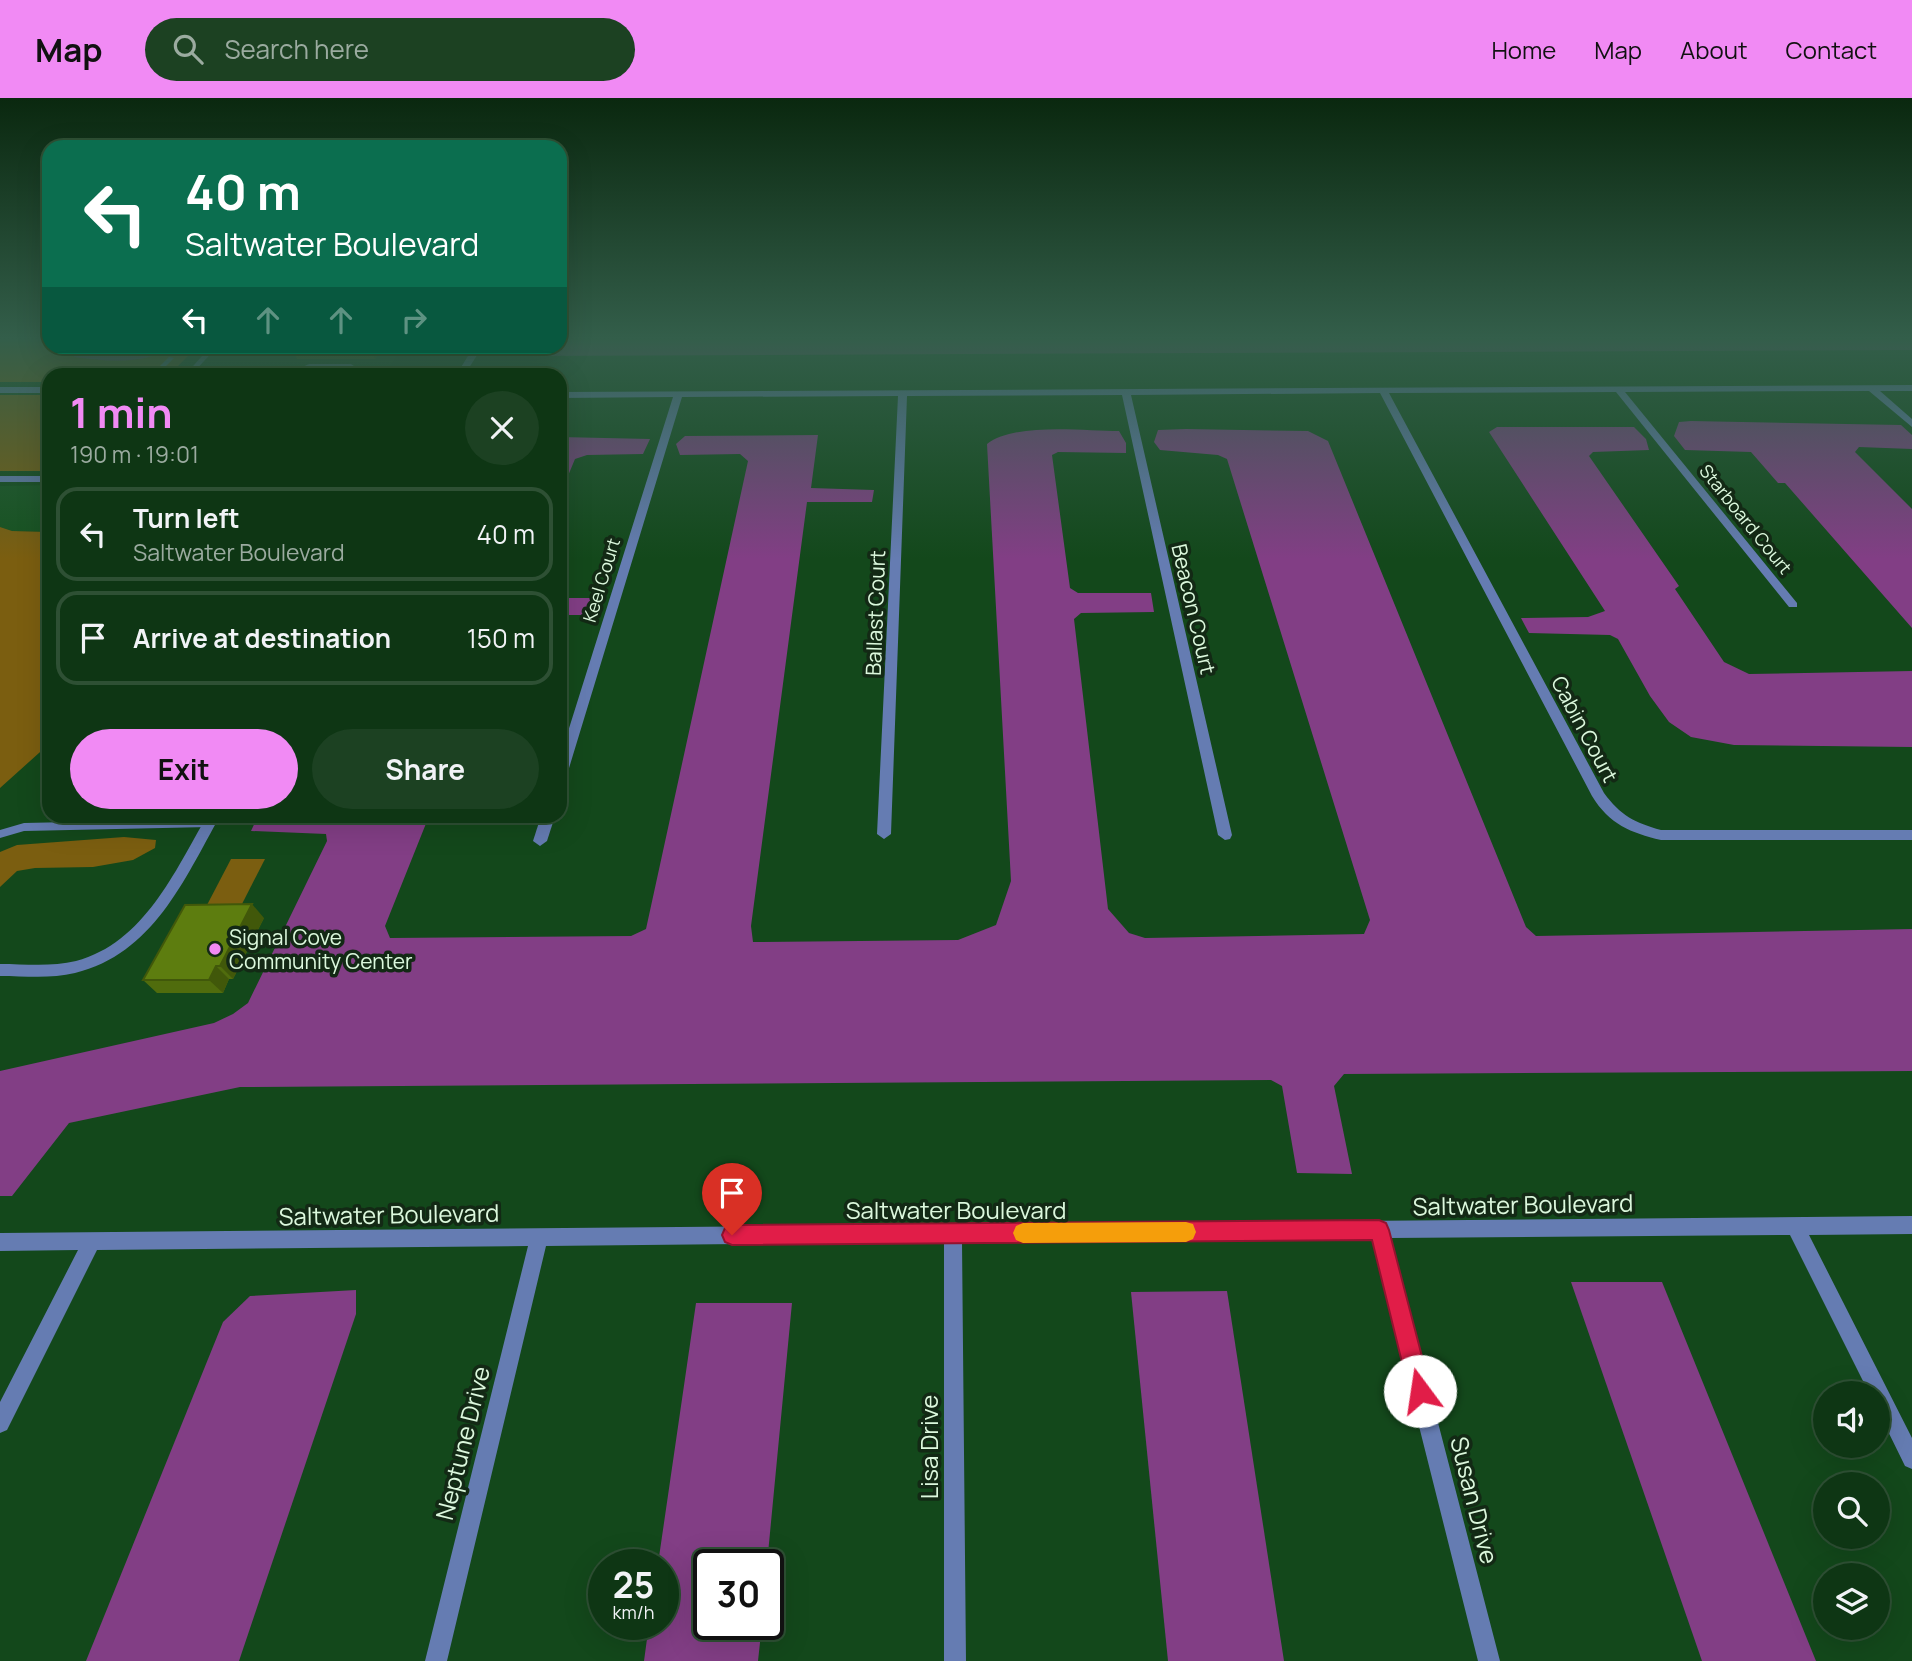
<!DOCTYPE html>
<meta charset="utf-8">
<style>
:root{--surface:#0e3614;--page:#1c4122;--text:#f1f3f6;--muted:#9baba0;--line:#2e5034;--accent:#f18af4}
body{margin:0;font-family:Manrope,sans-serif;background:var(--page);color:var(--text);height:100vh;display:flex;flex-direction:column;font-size:26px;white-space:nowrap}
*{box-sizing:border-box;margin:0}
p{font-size:23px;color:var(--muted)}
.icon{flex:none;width:38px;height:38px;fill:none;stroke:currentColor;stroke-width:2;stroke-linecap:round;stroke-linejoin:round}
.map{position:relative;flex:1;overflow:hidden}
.drawer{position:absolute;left:42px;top:270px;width:525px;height:455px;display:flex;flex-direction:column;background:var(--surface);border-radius:21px;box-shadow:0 7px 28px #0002,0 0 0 2px var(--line)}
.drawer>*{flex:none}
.banner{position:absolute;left:42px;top:42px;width:525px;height:214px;border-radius:21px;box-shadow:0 7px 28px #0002,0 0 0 2px var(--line);background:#0b6e4f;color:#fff;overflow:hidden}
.buttons{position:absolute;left:1813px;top:1283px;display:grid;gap:14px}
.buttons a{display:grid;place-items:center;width:77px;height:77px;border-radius:50%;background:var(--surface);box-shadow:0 7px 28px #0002,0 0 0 2px var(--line);font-size:35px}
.speed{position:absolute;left:588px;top:1451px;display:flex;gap:14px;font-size:35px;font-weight:700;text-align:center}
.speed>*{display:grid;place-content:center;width:91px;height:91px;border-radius:50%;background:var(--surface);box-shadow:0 7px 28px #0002,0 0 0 2px var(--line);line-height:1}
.speed small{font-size:18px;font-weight:400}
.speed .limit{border:4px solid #111;border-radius:10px;background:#fff;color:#111}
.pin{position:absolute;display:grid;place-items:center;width:60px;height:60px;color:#fff;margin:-72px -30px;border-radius:50% 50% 50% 0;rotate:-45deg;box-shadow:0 0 7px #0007}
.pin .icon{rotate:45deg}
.me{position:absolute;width:77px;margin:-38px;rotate:346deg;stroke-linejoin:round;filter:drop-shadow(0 0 5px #0008)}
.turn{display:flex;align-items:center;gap:24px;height:147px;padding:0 28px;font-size:32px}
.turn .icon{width:91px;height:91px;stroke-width:2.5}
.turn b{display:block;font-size:49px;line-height:60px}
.lanes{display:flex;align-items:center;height:66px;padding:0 28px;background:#0003;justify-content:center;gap:35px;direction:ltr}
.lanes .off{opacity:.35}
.round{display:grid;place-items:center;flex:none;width:74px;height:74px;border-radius:37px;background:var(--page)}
.summary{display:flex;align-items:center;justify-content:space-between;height:119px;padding:0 28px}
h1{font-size:42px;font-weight:700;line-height:52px;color:var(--accent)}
.action{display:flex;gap:14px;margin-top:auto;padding:14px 28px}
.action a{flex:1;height:80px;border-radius:42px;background:var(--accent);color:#111;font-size:28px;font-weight:700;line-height:80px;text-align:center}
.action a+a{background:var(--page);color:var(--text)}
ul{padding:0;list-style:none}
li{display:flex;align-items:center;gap:21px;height:94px;margin:0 14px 10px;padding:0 14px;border:4px solid var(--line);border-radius:21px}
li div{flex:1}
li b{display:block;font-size:26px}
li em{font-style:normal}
header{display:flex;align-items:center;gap:42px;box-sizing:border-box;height:98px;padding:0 35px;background:var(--accent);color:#111}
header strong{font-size:33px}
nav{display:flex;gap:38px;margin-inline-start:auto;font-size:24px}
.search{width:490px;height:63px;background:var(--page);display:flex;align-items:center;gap:18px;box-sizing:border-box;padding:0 24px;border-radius:38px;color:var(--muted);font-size:26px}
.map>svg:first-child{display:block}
</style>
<header>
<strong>Map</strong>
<div class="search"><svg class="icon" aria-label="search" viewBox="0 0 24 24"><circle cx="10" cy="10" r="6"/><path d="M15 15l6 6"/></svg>Search here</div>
<nav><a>Home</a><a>Map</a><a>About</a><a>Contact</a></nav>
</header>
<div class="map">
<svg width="1912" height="1563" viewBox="0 0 1912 1563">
<rect width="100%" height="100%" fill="#13481b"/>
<g fill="#16521f">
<path d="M 197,249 L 403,249 L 384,276 L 170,276 Z"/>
<path d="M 49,387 L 49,434 L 12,433 L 0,429 L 0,388 Z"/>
</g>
<g fill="#7b5e10">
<path d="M 0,242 L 49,242 L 49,248 L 70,249 L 74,259 L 164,253 L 170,249 L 197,249 L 170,276 L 49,276 L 49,284 L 0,284 Z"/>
<path d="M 0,297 L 49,297 L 49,361 L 45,373 L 0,373 Z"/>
<path d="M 0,429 L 12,433 L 49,434 L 49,646 L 0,690 Z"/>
<path d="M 124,739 L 156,742 L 155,750 L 133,762 L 93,769 L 35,770 L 17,773 L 0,789 L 0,754 L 17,747 Z"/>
<path d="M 231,761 L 265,761 L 242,806 L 207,807 Z"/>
</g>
<g fill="#823e85">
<path d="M 560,242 L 1912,242 L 1912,252 L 509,258 L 515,249 L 560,248 Z"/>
<path d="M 70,249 L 70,248 L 170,249 C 144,268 104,263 74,259 Z"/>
<path d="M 1691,323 L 1901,327 L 1912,337 L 1912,351 L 1859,349 L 1855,354 L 1912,411 L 1912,530 L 1785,385 L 1778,385 L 1751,354 L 1685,352 L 1674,338 L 1679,324 Z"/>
<path d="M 1497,329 L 1634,329 L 1646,341 L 1649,352 L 1593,354 L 1589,358 L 1679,488 L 1675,491 L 1724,564 L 1749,576 L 1912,573 L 1912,649 L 1734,647 L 1691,639 L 1669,624 L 1650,598 L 1618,541 L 1610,537 L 1529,535 L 1521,520 L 1588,519 L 1605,513 L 1489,334 Z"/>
<path d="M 1186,331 L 1308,333 L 1328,343 L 1526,829 L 1536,838 L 1912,831 L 1912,973 L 1344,976 L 1334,988 L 1352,1076 L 1297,1075 L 1282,988 L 1271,982 L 240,989 L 69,1025 L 12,1098 L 0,1098 L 0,973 L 214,925 L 233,916 L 248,905 L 327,743 L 326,736 L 251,733 L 258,718 L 429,718 L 385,828 L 390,840 L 631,838 L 646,831 L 748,363 L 740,356 L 680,357 L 676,346 L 685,338 L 818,337 L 811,390 L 874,392 L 872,404 L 807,404 L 751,828 L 753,844 L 958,842 L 996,827 L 1011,783 L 987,346 C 1015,324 1084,333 1119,333 L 1126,345 L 1126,355 L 1058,354 L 1052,357 L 1070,490 L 1078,495 L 1151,495 L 1154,514 L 1081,515 L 1074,521 L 1108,811 L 1129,835 L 1145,840 L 1364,836 L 1370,822 L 1227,361 L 1218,357 L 1160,352 L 1154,344 L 1158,332 Z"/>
<path d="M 560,339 L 650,341 L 643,356 L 587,357 L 575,361 L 560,397 Z"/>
<path d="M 560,500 L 591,500 L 586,517 L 560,517 Z"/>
<path d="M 1571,1184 L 1662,1184 L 1816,1563 L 1702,1563 Z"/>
<path d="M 356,1192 L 356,1216 L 239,1563 L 86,1563 L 223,1224 L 250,1198 Z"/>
<path d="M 1227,1193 L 1284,1563 L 1168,1563 L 1131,1194 Z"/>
<path d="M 696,1205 L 792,1205 L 767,1466 L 709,1466 L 709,1526 L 762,1526 L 758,1563 L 644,1563 L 649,1526 L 663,1526 L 663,1466 L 658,1466 Z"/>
</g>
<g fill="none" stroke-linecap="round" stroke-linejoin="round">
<g fill="#657cb2" fill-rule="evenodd">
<path d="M 211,248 L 218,248 L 192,276 L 186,276 Z"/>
<path d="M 169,259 L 174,260 L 158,276 L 152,276 Z"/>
<path d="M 309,266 L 351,266 L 354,268 L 348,276 L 342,276 L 346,270 L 310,270 L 294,276 L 287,276 Z"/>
<path d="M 209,721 L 214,725 L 209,729 L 24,733 L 0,740 L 0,732 L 24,725 Z"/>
</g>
<g fill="#657cb2" fill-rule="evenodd">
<path d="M 474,248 L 483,248 L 465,276 L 457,276 Z"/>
<path d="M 1912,287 L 1912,293 L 1880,293 L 1912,321 L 1912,329 L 1869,293 L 1625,294 L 1797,505 L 1797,509 L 1789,509 L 1616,294 L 1389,295 L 1604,695 C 1620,717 1635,725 1661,732 L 1912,732 L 1912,742 L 1661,742 C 1631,735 1609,726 1592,698 L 1380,295 L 1131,297 L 1232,737 L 1230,741 L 1225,742 L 1218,737 L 1122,297 L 907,298 L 891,736 L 884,741 L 877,736 L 898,298 L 682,299 L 566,680 L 560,685 L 560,659 L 673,299 L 560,300 L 560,294 Z"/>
<rect x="0" y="289" width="49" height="6"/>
<rect x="0" y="378" width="49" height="6"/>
<path d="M 207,718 L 220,718 C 184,782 153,856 75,875 C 51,881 25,878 0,878 L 0,866 C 25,866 52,869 76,863 C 144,845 175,773 207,718 Z"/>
<path d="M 541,718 L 555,718 L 547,743 L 540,748 L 533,743 Z"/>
<path d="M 1912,1118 L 1912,1136 L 1809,1137 L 1912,1340 L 1912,1371 L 1905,1368 L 1878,1313 L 1878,1295 L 1869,1295 L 1790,1137 L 1390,1140 L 1500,1563 L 1478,1563 L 1372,1141 L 962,1144 L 966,1563 L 944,1563 L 944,1144 L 546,1148 L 447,1563 L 425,1563 L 528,1148 L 97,1152 L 7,1332 L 0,1335 L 0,1304 L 78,1152 L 0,1153 L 0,1135 Z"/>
</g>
</g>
<g fill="#506c0d">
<path d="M 291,248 L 384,248 L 375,261 L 297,261 Z"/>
<path d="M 264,820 L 233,881 L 229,881 L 223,895 L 157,895 L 143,882 Z"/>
</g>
<g fill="#41580a">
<path d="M 370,248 L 384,248 L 375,261 Z"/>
<path d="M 252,806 L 264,820 L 233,881 L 220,868 Z"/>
<path d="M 216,868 L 229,881 L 223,895 L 209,882 Z"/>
</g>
<path fill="#5d7d0f" stroke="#41580a" stroke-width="2" d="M 252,806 L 220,868 L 216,868 L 209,882 L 143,882 L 185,807 Z"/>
<linearGradient id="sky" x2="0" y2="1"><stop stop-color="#0a280f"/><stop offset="0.52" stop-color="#335e4a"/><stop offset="1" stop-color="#335e4a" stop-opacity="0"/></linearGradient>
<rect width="1912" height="461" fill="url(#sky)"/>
<path fill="#e11d48" stroke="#92132f" stroke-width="2" d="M 1379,1122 L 1386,1125 L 1389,1132 L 1431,1293 L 1428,1301 L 1420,1304 L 1413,1301 L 1409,1293 L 1372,1142 L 732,1147 L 725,1144 L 722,1137 L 725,1130 L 732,1127 Z"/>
<path fill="#f59e0b" d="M 1186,1124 L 1193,1126 L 1196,1134 L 1193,1141 L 1186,1144 L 1023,1145 L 1016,1142 L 1013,1135 L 1016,1128 L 1023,1125 Z"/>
<circle fill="#f18af4" stroke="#132915" stroke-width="2.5" cx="215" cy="851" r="7"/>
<g text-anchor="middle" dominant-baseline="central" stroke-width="7" stroke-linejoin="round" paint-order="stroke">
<g font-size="18" fill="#dcf8dd" stroke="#132915">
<text transform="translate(1746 421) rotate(51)">Starboard Court</text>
<text transform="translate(601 482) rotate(-73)">Keel Court</text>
</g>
<g font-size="21" fill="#dcf8dd" stroke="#132915">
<text transform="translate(1194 511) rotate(77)">Beacon Court</text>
<text transform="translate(875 515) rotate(-88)">Ballast Court</text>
<text transform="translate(1585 631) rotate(62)">Cabin Court</text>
</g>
<g font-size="21" fill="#dcf8dd" stroke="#132915" text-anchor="start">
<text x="229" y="839">Signal Cove<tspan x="229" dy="24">Community Center</tspan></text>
</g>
<g font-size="24" fill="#dcf8dd" stroke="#132915">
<text transform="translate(1523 1106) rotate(-1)">Saltwater Boulevard</text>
<text x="956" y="1111">Saltwater Boulevard</text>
<text transform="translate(389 1116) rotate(-1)">Saltwater Boulevard</text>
<text transform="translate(462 1345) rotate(-76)">Neptune Drive</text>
<text transform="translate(928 1349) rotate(-90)">Lisa Drive</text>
<text transform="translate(1475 1402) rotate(76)">Susan Drive</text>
</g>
</g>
</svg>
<div class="buttons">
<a><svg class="icon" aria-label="sound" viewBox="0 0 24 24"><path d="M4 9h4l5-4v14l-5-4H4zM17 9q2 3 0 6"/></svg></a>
<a><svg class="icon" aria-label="search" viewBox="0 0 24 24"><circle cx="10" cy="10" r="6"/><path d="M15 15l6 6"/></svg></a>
<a><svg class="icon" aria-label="layers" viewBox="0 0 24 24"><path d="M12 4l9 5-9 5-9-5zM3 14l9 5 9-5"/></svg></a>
</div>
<div class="speed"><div>25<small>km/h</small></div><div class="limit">30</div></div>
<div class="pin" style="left:732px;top:1137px;background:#d93025"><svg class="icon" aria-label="arrive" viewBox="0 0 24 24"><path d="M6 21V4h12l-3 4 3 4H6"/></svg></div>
<svg class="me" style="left:1420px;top:1293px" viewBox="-20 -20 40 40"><circle r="19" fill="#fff"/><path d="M0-13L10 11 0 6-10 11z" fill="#e11d48"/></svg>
<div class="banner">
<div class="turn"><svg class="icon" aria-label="left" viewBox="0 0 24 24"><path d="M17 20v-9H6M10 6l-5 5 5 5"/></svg><div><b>40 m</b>Saltwater Boulevard</div></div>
<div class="lanes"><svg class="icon" aria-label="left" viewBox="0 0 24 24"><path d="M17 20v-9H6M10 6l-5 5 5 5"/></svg><svg class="icon off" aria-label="ahead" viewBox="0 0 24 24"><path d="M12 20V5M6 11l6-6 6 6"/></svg><svg class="icon off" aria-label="ahead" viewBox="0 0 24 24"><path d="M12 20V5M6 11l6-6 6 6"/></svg><svg class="icon off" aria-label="right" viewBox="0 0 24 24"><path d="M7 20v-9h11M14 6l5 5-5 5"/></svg></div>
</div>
<section class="drawer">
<div class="summary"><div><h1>1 min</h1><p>190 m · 19:01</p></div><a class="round"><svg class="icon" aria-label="close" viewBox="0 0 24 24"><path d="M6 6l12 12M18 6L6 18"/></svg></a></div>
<ul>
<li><svg class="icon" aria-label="left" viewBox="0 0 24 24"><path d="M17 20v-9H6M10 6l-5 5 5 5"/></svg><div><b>Turn left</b><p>Saltwater Boulevard</p></div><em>40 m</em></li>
<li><svg class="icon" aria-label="arrive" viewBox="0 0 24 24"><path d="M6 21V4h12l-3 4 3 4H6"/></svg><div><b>Arrive at destination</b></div><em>150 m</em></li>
</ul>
<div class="action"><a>Exit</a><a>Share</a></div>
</section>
</div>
